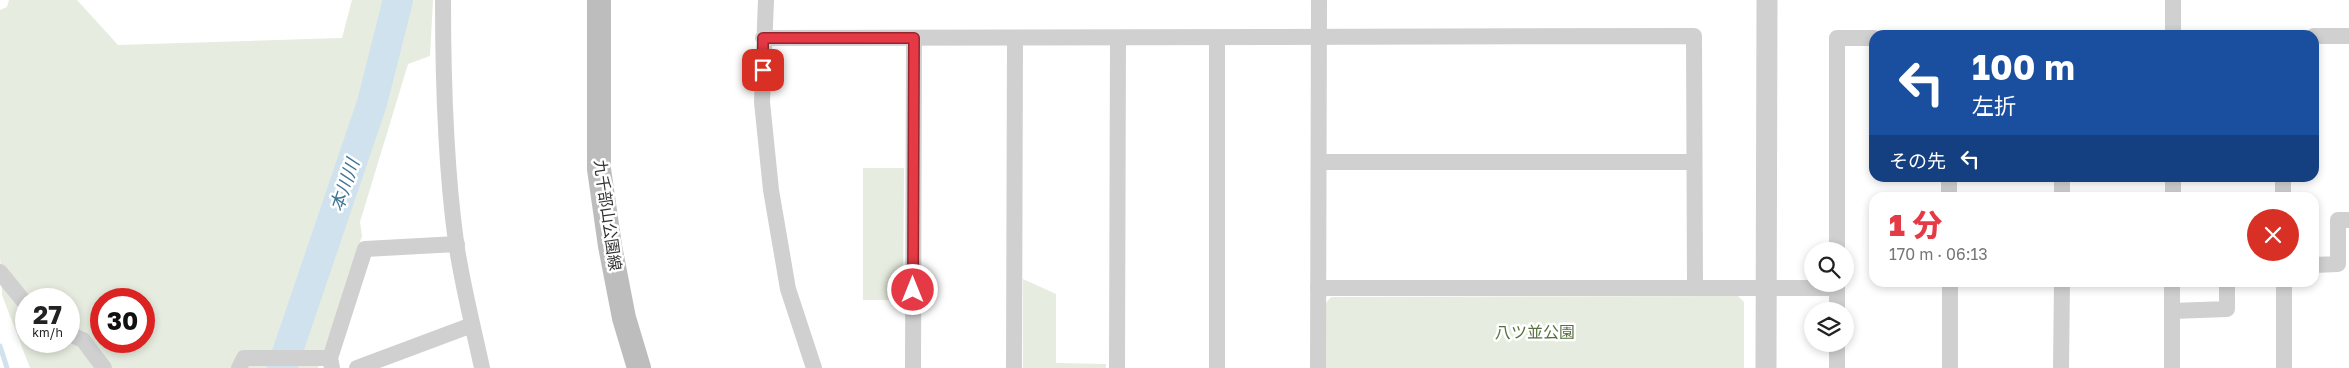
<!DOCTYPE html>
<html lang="ja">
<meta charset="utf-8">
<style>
:root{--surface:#fff;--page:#f2f2f2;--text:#222;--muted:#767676;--accent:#e63946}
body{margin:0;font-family:"Golos Text","Noto Sans JP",sans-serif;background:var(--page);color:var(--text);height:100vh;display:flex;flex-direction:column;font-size:19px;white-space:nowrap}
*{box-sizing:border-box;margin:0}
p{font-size:16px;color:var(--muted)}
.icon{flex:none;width:28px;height:28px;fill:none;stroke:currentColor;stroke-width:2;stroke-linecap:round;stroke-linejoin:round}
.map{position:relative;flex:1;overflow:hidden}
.drawer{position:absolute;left:1869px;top:192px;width:450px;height:95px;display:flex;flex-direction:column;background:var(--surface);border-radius:15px;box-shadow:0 2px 8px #0003}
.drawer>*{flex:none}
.hud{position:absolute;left:1869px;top:30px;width:450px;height:152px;border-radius:15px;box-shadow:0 2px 8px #0003;background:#1a4fa0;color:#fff;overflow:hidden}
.fabs{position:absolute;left:1804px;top:242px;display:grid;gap:10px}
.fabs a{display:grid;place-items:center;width:50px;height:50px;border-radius:50%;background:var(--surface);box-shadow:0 2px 8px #0003;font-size:25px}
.speed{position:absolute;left:15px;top:288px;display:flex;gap:10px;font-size:25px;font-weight:700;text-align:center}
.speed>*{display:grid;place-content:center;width:65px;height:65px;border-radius:50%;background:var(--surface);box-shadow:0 2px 8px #0003;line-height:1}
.speed small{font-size:12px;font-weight:400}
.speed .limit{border:8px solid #d22;background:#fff;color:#111}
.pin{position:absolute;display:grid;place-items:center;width:42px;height:42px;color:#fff;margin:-21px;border-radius:10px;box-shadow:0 2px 8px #0006}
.me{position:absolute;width:55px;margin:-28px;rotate:0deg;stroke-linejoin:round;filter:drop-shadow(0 0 4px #0008)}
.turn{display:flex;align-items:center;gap:18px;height:105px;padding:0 20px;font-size:22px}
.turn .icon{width:65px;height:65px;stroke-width:2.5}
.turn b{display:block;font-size:35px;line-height:42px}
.then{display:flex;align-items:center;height:48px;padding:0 20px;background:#0003;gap:10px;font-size:19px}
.round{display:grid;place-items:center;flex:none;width:52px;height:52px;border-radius:26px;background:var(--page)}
.headline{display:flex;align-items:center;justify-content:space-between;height:85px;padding:0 20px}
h1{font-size:30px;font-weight:800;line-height:38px;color:var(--accent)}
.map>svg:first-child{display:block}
</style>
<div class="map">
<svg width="2349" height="368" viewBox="0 0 2349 368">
<rect width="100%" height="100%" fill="#fff"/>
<g fill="#e6ecdf" fill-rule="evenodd">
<path d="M 9,0 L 77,0 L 118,45 L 342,38 L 352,0 L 384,0 L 366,82 L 267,368 L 30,368 L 2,295 L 0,256 L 0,10 L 7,7 ZM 26,299 L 69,299 L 69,341 L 26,341 ZM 101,299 L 144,299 L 144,341 L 101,341 Z"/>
<path d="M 410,0 L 433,0 L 430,56 L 408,64 L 360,222 L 362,236 L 318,368 L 294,368 L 388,90 Z"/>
<path d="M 863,168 L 904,168 L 903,300 L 863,300 Z"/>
<path d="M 1023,279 L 1056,294 L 1056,363 L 1106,364 L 1106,368 L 1023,368 Z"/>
<path d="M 1738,296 L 1744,302 L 1744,368 L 1326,368 L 1326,303 L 1331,297 Z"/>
</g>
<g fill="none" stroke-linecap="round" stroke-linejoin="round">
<path stroke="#cfe2ee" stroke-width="5" d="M 0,346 L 7,368"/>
<path stroke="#cfe2ee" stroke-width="30" d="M 282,368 L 372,103 L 398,0"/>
<g stroke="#d0d0d0" stroke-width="16">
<path d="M 443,0 C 443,80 445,162 456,242 C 462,284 473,326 482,368"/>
<path d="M 766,0 L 762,102 L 771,190 L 788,289 L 814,368"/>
<path d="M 2173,0 L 2173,35"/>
<path d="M 2314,36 L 2349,36"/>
<path d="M 763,38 L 1694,36 L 1695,288"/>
<path d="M 1319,162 L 1694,162"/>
<path d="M 1949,178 L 1949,198"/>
<path d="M 2283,178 L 2283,198"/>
<path d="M 2062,198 L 2062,178"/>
<path d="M 2173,198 L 2173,178"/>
<path d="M 1837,251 L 1837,38 L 1874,38"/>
<path d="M 2314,265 L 2338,264 L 2338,220 L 2349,220"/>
<path d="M 0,272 L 26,304"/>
<path d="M 1950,282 L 1950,368"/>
<path d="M 2284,282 L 2284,368"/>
<path d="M 1318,288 L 1837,288"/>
<path d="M 1837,311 L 1837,284"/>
<path d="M 2172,311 L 2227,309 L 2227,282"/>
<path d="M 69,334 L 83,340 L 104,368"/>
<path d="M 239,368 L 244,358 L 330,358"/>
<path d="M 332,368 L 330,358 L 365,249 L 457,244"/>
<path d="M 357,368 L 472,325"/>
<path d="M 913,368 L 914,38"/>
<path d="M 1014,368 L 1015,38"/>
<path d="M 1117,368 L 1118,38"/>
<path d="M 1217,368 L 1217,38"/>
<path d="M 1318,368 L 1319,0"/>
<path d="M 1837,368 L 1837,344"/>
<path d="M 2061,368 L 2062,282"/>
<path d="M 2172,368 L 2172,282"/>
</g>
<path stroke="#d0d0d0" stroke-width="21" d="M 1766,368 L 1767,0"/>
<path stroke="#bdbdbd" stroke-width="24" d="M 599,0 L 599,169 L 610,246 L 624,318 L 639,368"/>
</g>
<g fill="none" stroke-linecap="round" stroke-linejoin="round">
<g stroke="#96252e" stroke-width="12">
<path id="route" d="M 763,70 L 763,38 L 914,38 L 913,290"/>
</g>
<use href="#route" stroke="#e63946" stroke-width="9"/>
</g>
<g text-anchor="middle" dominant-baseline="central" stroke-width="5" stroke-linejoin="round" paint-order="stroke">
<g font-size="16" fill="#333" stroke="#fff">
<text transform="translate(608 215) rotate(82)">九千部山公園線</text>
</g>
<g font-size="16" fill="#56703f" stroke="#fff">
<text x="1535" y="332">八ツ並公園</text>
</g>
<g font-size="18" font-style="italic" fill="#3f7597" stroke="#fff">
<text transform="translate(344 185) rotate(-71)">本川川</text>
</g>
</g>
</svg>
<div class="fabs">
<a><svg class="icon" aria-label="search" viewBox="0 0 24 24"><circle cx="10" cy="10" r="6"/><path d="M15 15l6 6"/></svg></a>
<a><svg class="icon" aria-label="layers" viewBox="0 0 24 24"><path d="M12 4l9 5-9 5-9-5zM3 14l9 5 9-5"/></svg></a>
</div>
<div class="speed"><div>27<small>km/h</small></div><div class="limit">30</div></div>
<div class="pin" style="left:763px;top:70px;background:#d93025"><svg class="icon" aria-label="arrive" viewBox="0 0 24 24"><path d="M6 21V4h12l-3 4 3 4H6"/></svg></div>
<svg class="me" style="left:913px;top:290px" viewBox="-20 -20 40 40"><circle r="17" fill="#e63946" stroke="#fff" stroke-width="3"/><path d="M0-11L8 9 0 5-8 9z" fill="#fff"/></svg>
<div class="hud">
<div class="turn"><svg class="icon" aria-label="left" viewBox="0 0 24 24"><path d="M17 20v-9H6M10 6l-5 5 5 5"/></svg><div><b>100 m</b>左折</div></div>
<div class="then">その先<svg class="icon" aria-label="left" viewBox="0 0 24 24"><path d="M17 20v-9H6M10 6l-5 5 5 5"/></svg></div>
</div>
<section class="drawer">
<div class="headline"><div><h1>1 分</h1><p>170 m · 06:13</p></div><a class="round" style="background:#d93025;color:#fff"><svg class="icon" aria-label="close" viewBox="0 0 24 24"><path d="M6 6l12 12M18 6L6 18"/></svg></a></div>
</section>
</div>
